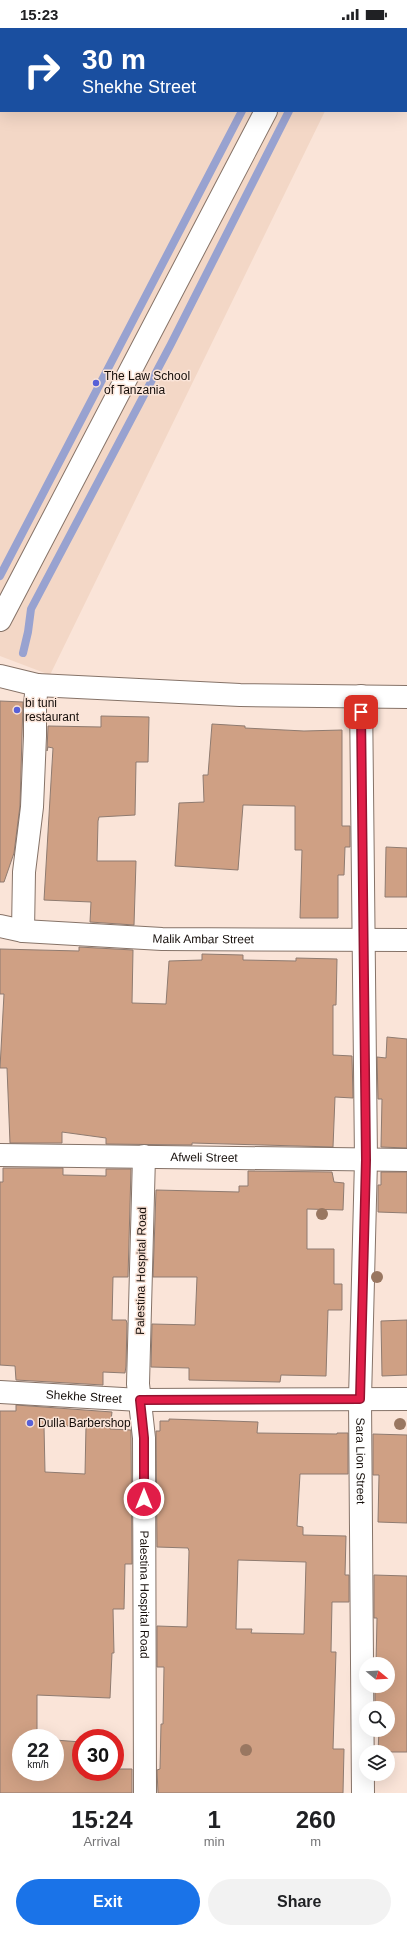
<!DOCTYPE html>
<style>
:root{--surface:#fff;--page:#f2f2f2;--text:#202124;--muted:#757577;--accent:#1a73e8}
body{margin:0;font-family:Helvetica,sans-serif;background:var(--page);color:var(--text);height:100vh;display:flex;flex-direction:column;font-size:15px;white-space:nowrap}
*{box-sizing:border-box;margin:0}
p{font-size:13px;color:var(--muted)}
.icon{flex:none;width:22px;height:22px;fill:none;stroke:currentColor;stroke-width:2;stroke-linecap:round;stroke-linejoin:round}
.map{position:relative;height:1765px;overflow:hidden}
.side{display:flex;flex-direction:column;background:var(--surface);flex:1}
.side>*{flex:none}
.banner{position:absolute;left:0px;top:0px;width:407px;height:84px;box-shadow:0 4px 16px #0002;background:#1a4fa0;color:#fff;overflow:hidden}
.needle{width:26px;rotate:108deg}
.tools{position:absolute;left:359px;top:1629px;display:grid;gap:8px}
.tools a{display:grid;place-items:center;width:36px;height:36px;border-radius:50%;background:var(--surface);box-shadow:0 4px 16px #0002;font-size:20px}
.speed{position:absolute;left:12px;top:1701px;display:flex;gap:8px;font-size:20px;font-weight:700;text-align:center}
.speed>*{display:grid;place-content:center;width:52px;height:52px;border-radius:50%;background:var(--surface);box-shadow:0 4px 16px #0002;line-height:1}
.speed small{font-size:10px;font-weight:400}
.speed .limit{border:6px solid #d22;background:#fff;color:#111}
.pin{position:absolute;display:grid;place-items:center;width:34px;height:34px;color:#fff;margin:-17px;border-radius:8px;box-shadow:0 2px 6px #0006}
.me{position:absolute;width:44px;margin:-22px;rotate:0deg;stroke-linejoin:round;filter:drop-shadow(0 0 3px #0008)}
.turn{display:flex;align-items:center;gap:14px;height:84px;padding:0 16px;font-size:18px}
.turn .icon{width:52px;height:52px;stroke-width:2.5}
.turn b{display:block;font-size:28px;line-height:34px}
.eta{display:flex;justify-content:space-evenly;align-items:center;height:68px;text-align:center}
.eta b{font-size:24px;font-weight:800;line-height:28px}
.action{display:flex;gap:8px;margin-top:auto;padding:8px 16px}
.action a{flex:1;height:46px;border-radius:24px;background:var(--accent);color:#fff;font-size:16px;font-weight:800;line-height:46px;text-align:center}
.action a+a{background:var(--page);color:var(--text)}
.status{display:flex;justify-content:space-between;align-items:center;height:28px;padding:0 20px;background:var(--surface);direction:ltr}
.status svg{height:11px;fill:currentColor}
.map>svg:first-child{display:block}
</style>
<div class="status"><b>15:23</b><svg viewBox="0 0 49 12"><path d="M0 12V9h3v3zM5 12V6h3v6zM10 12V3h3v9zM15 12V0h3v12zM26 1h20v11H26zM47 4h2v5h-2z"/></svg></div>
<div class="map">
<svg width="407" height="1765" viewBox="0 0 407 1765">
<rect width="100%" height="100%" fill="#fae4d8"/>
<path fill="#f3d7c6" d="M 0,0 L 366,0 L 1,1 L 1,83 L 325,83 L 50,647 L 0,628 Z"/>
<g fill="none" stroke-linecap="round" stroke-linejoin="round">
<g stroke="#98a2d0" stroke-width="8">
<path d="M 285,1 L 285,0"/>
<path d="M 332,1 L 332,0"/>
<path d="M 0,548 L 242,83"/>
<path d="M 23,625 L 28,604 L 31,581 L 171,316 L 289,83"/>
</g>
</g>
<g fill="#cfa084" stroke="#8f7b70" fill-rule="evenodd">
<path d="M 0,673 L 23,674 L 20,778 L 14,825 L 4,854 L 0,854 Z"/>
<path d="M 101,688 L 149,689 L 148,734 L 136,734 L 135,787 L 99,789 L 98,793 L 97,833 L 136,833 L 134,897 L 90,894 L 91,874 L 44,872 L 53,720 L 48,719 L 47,723 L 48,698 L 101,699 Z"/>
<path d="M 212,696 L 245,698 L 245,700 L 304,703 L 342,702 L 342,798 L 350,798 L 350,819 L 345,819 L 344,847 L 338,847 L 338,890 L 300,890 L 302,822 L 295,822 L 295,778 L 243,777 L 238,842 L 175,838 L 179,775 L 204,774 L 203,747 L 208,747 Z"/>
<path d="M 386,819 L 407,820 L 407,869 L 385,869 Z"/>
<path d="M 79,919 L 133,922 L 132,975 L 166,976 L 169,933 L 202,932 L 202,926 L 243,927 L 243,932 L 296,933 L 296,930 L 337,931 L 336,977 L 333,977 L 333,1027 L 352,1028 L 353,1070 L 335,1069 L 333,1119 L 192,1115 L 192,1117 L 106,1116 L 106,1110 L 62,1104 L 62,1115 L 10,1115 L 7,1040 L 0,1040 L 4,966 L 0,966 L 0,921 L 79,923 Z"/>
<path d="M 387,1009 L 407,1011 L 407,1120 L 381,1119 L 382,1071 L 378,1071 L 377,1029 L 386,1030 Z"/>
<path d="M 3,1140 L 63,1140 L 63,1147 L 106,1148 L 106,1141 L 131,1141 L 128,1249 L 113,1249 L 112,1292 L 126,1292 L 127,1295 L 126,1338 L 125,1345 L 103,1344 L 103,1357 L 16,1352 L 15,1338 L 0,1337 L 0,1154 L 3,1154 Z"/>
<path d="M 248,1143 L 332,1144 L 334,1154 L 344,1155 L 343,1182 L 307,1181 L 307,1221 L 334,1221 L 334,1256 L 342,1256 L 342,1282 L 328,1282 L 326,1348 L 281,1347 L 280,1354 L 189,1352 L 189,1340 L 151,1339 L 152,1296 L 195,1297 L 197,1249 L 153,1249 L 156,1162 L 239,1164 L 239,1158 L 248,1158 Z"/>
<path d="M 381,1144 L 407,1144 L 407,1185 L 378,1184 L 378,1157 L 381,1157 Z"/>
<path d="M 407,1292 L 407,1347 L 382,1348 L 381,1293 Z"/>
<path d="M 16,1377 L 112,1384 L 110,1401 L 131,1402 L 132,1536 L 125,1536 L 124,1581 L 113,1581 L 114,1625 L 112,1625 L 110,1670 L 37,1667 L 37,1710 L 21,1710 L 21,1744 L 55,1744 L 55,1712 L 81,1714 L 81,1744 L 115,1744 L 115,1741 L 132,1741 L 132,1765 L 0,1765 L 0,1383 L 16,1383 ZM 44,1398 L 86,1398 L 85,1446 L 45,1444 Z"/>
<path d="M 169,1391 L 258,1394 L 257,1405 L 337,1406 L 337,1405 L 348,1405 L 348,1446 L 300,1446 L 297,1498 L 303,1499 L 303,1507 L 346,1508 L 345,1547 L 349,1547 L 349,1574 L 332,1574 L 331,1624 L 336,1624 L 333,1721 L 344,1721 L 343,1765 L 158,1765 L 157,1742 L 160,1741 L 161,1696 L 163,1696 L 164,1639 L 157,1639 L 157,1598 L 187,1599 L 189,1523 L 188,1520 L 157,1519 L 156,1403 L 160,1403 L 160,1393 L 169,1393 ZM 238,1532 L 306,1534 L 304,1606 L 251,1605 L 252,1601 L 236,1601 Z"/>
<path d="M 373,1406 L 407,1407 L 407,1495 L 378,1494 L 379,1447 L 373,1447 Z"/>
<path d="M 374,1547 L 407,1548 L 407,1724 L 378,1724 L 379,1702 L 388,1702 L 388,1680 L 375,1680 L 375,1658 L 388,1658 L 388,1636 L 376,1636 L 377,1590 L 374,1590 Z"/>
</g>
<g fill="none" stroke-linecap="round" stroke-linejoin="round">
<g stroke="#867368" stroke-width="24">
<g id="minor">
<path d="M 308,1 L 309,0"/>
<path d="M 0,592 L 266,83"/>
<path d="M 0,648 L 37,657 L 35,676 L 35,708 L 32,779 L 24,844 L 23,903"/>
<path d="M 37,657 L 240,667 L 407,669"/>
<path id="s1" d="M 361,668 L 366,1132 L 360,1371 L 363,1765"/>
<path id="s2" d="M 0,898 L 23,903 L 162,911 L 407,912"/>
<path id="s3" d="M 0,1127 L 407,1132"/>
<path id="s4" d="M 144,1128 L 138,1356 L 144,1410 L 145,1765"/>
<path id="s5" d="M 0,1364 L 140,1372 L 407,1371"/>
</g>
</g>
<use href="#minor" stroke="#fff" stroke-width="22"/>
</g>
<g fill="#997761">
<circle cx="322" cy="1186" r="6"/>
<circle cx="377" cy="1249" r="6"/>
<circle cx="400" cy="1396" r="6"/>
<circle cx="246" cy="1722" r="6"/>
</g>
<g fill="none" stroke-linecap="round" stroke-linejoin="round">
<g stroke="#92132f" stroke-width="10">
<path id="route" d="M 144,1471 L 144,1410 L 140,1372 L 360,1371 L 366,1132 L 361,684"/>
</g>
<use href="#route" stroke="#e11d48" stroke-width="7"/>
</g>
<g fill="#5860d7" stroke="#fae4d8" stroke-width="1.5">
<circle cx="96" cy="355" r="4"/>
<circle cx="17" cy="682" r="4"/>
<circle cx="30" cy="1395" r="4"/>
</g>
<g text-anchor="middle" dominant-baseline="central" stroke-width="3" stroke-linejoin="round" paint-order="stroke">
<g font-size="12" fill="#150e0a" stroke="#fae4d8" text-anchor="start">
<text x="104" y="348">The Law School<tspan x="104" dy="14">of Tanzania</tspan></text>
<text x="25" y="675">bi tuni<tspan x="25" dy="14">restaurant</tspan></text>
<text x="38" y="1395">Dulla Barbershop</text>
</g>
<g font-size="12" fill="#150e0a" stroke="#fae4d8">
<text stroke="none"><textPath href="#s2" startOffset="204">Malik Ambar Street</textPath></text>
<text stroke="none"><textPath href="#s3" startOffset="204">Afweli Street</textPath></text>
<text transform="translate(141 1243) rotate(-89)">Palestina Hospital Road</text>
<text stroke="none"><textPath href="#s5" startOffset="84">Shekhe Street</textPath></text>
<text stroke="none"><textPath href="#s1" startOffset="765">Sara Lion Street</textPath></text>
<text stroke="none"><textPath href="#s4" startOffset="439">Palestina Hospital Road</textPath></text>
</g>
</g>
</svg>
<div class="tools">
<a><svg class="needle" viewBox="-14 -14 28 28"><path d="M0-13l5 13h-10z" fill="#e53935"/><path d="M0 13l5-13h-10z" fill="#757577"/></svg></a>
<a><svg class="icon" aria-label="search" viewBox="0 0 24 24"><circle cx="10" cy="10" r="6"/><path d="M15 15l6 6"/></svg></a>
<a><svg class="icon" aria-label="layers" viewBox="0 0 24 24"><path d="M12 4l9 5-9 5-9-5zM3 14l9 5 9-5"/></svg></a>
</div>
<div class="speed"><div>22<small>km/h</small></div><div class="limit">30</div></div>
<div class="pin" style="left:361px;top:684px;background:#d93025"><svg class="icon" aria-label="arrive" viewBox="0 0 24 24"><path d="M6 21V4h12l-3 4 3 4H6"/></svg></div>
<svg class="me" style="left:144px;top:1471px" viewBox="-20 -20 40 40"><circle r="17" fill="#e11d48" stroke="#fff" stroke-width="3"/><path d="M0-11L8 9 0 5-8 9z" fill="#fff"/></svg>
<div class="banner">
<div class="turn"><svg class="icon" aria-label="right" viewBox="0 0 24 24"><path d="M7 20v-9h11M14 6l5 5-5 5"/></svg><div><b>30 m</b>Shekhe Street</div></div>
</div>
</div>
<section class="side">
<div class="eta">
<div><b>15:24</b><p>Arrival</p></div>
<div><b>1</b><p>min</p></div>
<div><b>260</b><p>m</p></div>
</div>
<div class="action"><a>Exit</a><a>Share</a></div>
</section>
